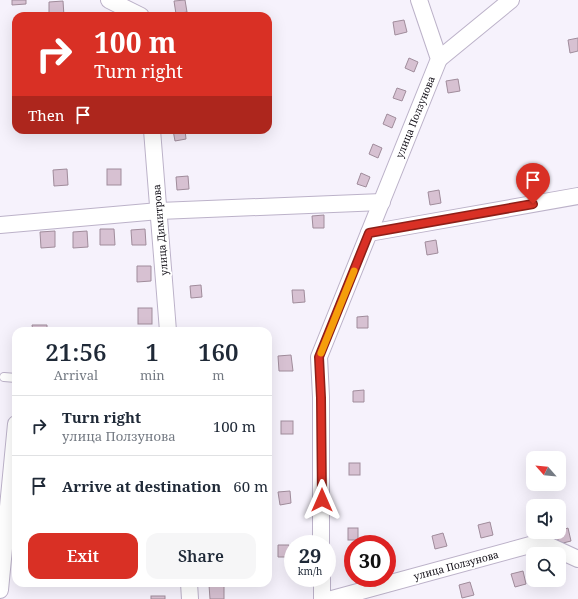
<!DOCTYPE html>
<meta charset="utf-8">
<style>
:root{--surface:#fff;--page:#f6f6f7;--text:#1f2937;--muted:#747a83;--line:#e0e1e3;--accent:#d93025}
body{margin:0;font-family:"Noto Serif",serif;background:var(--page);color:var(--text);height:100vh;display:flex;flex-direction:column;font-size:15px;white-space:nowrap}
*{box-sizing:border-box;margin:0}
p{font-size:13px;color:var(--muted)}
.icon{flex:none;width:22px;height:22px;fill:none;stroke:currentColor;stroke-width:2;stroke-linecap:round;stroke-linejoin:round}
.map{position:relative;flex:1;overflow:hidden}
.drawer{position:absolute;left:12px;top:327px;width:260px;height:260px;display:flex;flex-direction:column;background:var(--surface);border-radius:12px;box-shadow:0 4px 16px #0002}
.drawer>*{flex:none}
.guide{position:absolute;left:12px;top:12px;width:260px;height:122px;border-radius:12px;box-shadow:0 4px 16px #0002;background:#d93025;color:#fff;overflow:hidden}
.needle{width:26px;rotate:297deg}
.controls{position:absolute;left:526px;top:451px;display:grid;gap:8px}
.controls a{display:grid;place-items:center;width:40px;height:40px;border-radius:8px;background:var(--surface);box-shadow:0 4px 16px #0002;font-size:20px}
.speed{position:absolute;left:284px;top:535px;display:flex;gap:8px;font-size:20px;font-weight:700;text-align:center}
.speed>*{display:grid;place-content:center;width:52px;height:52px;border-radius:50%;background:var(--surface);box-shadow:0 4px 16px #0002;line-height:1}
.speed small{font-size:10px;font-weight:400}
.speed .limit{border:6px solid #d22;background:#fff;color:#111}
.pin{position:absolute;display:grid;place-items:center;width:34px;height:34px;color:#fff;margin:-41px -17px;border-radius:50% 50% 50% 0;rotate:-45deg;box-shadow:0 0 4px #0007}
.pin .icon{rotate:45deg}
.me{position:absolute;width:44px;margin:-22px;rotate:0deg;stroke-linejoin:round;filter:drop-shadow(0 0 3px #0008)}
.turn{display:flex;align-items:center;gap:14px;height:84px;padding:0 16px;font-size:18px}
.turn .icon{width:52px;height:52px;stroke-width:2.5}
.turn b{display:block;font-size:28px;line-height:34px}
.then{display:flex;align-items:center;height:38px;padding:0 16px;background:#0003;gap:8px;font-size:15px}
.eta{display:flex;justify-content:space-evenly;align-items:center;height:68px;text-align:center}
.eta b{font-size:24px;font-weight:600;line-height:28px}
.cta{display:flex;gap:8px;margin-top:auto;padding:8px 16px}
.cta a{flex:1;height:46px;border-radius:12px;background:var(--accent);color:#fff;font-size:16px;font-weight:600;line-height:46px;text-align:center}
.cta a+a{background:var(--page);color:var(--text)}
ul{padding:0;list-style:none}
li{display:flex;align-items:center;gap:12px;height:60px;padding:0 16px;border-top:1px solid var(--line)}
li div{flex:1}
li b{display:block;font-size:15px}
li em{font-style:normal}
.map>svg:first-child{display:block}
</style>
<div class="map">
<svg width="578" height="599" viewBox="0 0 578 599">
<rect width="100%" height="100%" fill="#f6f2fc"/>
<g fill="#d7c1d2" stroke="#a08c9b">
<path d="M 12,0 L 26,0 L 26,4 L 12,5 Z"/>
<path d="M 185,0 L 187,12 L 176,14 L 174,1 Z"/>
<path d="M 63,1 L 64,16 L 49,16 L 49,2 Z"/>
<path d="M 404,20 L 407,32 L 395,35 L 393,22 Z"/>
<path d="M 578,38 L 578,51 L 570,53 L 568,40 Z"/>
<path d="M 409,58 L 418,62 L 414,72 L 405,68 Z"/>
<path d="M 458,79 L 460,91 L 448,93 L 446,81 Z"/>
<path d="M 397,88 L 406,91 L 402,101 L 393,98 Z"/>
<path d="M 387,114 L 396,118 L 392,128 L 383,124 Z"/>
<path d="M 173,130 L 185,130 L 186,139 L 175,141 Z"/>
<path d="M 373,144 L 382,148 L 378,158 L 369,154 Z"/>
<path d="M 67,169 L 68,185 L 54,186 L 53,170 Z"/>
<rect x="107" y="169" width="14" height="16"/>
<path d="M 361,173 L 370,177 L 366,187 L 357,184 Z"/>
<path d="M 188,176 L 189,189 L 177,190 L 176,177 Z"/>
<path d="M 439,190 L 441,203 L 430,205 L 428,192 Z"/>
<path d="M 324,215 L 324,228 L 313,228 L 312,216 Z"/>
<path d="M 100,229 L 114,229 L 115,245 L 100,245 Z"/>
<path d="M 145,229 L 146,245 L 132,245 L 131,230 Z"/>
<path d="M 55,231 L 55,247 L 41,248 L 40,232 Z"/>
<path d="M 87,231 L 88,247 L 73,248 L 73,232 Z"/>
<path d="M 436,240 L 438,253 L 427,255 L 425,242 Z"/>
<path d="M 137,266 L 151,266 L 151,281 L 137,282 Z"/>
<path d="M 201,285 L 202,297 L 191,298 L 190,286 Z"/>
<path d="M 292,290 L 304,290 L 305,302 L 293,303 Z"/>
<rect x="138" y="308" width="14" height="16"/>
<path d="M 368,316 L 368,328 L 357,328 L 357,317 Z"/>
<path d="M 32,325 L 47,325 L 47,331 L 33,331 Z"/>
<path d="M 291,355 L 293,371 L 279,371 L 278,356 Z"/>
<path d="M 364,390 L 364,402 L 353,402 L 353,391 Z"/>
<rect x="281" y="421" width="12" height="13"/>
<rect x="349" y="463" width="11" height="12"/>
<path d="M 290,491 L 291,503 L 280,505 L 278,492 Z"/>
<path d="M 490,522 L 493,535 L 481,538 L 478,525 Z"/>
<rect x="348" y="528" width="10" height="12"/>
<path d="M 568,528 L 571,541 L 559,544 L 556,532 Z"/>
<path d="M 443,533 L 447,546 L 435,549 L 432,536 Z"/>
<path d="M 278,545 L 289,545 L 290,557 L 278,557 Z"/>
<path d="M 523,571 L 526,584 L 515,587 L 511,574 Z"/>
<path d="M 470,582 L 474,595 L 462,598 L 459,585 Z"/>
<path d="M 224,584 L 224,599 L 210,599 L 209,585 Z"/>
<rect x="151" y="596" width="14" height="3"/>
</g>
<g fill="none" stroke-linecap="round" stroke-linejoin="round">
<g stroke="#bcb2c9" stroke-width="10">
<path id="service" d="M 4,377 L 16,378"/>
</g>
<g stroke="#bcb2c9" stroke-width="18">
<g id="minor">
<path d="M 109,0 L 141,16"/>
<path d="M 439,59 L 511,0"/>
<path d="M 152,130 L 168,331"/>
<path d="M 0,225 L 159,211 L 382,202"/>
<path d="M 369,233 L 578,196"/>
<path d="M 321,544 L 321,397 L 319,357 L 439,59 L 419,0"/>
<path d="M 322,578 L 322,599"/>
<path d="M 189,583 L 190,599"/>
<path d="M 0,590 L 16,424"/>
<path d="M 332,599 L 541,542 L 578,559"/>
</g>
</g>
<use href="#service" stroke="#fff" stroke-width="8"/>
<use href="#minor" stroke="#fff" stroke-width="16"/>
</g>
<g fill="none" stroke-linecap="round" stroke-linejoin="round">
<g stroke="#8d1f18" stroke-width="10">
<path id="route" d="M 322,500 L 321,398 L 319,357 L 369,233 L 533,204"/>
</g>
<use href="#route" stroke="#d93025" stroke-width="7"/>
<path stroke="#f59e0b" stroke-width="7" d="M 321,353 L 354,271"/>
</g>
<g text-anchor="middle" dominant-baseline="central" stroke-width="4" stroke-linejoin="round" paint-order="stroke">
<g font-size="10" fill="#100d15" stroke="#fff">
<text transform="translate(415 117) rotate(-68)">улица Ползунова</text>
<text transform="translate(160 230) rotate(-95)">улица Димитрова</text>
<text transform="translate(456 565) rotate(-15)">улица Ползунова</text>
</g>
</g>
</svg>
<div class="controls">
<a><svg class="needle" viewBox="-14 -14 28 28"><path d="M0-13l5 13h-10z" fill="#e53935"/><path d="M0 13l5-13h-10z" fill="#747a83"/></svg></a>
<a><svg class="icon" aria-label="sound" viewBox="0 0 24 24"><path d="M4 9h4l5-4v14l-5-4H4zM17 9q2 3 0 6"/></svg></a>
<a><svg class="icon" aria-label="search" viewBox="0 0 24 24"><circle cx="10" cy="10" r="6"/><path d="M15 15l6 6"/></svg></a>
</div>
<div class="speed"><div>29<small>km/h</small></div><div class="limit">30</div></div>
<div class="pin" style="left:533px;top:204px;background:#d93025"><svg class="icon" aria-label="arrive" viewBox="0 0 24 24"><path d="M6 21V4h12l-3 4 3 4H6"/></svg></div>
<svg class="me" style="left:322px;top:500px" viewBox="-20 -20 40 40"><path d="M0-17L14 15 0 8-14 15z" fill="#d93025" stroke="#fff" stroke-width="4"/></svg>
<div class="guide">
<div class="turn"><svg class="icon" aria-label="right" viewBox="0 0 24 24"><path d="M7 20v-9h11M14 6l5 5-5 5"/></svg><div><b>100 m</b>Turn right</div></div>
<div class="then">Then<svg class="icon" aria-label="arrive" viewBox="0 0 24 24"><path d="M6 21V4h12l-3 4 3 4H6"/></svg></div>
</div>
<section class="drawer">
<div class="eta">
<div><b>21:56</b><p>Arrival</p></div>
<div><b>1</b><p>min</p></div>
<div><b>160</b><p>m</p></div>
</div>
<ul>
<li><svg class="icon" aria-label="right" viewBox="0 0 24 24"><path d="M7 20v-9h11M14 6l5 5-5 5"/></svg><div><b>Turn right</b><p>улица Ползунова</p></div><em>100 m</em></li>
<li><svg class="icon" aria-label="arrive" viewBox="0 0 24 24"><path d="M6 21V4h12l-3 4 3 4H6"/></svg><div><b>Arrive at destination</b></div><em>60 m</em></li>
</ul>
<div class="cta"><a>Exit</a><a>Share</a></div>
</section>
</div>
